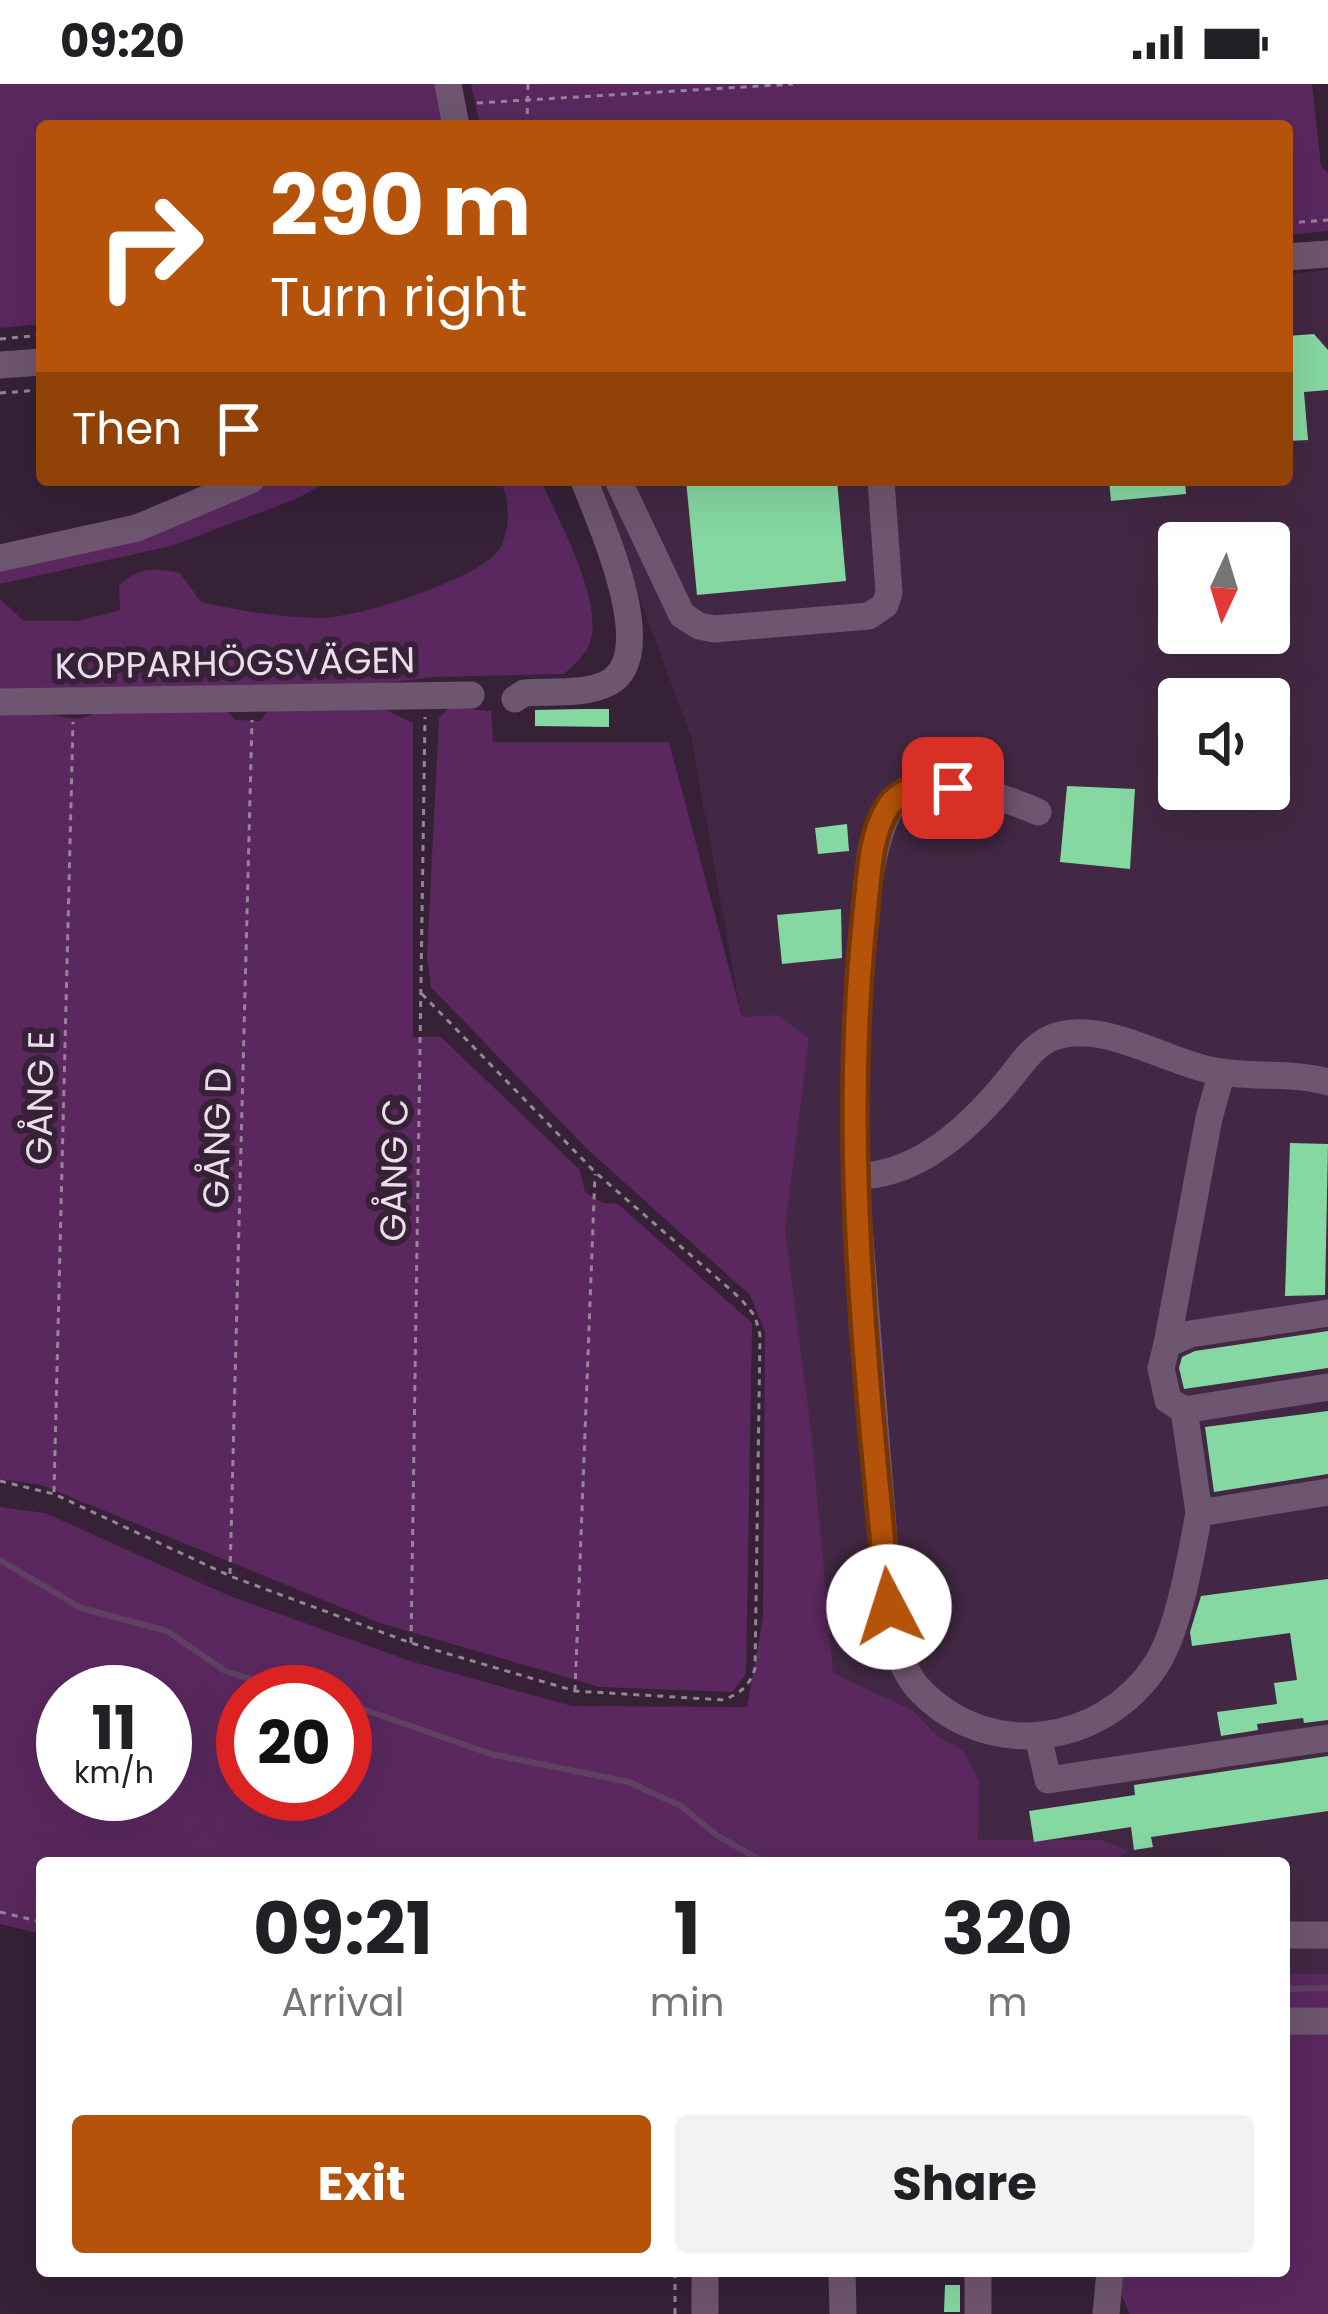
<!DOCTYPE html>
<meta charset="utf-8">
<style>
:root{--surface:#fff;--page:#f2f2f2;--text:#202124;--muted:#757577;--accent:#b45309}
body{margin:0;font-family:Poppins,sans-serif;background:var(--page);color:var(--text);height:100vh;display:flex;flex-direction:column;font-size:45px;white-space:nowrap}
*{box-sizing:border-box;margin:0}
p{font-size:39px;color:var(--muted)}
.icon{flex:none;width:66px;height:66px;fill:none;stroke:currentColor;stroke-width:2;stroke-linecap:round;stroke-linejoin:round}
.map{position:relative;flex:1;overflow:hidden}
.panel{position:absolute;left:36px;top:1773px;width:1254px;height:420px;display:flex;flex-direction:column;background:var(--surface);border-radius:12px;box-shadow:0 12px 48px #0002}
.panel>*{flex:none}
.banner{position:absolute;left:36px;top:36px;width:1257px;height:366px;border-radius:12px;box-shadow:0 12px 48px #0002;background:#b45309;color:#fff;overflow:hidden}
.needle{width:78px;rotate:184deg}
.buttons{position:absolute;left:1158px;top:438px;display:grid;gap:24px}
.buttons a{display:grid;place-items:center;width:132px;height:132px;border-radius:12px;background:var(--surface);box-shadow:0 12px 48px #0002;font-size:60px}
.speed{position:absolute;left:36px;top:1581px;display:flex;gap:24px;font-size:60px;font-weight:700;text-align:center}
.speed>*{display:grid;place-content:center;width:156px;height:156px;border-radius:50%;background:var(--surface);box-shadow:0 12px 48px #0002;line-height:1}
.speed small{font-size:30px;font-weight:400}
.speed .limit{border:18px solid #d22;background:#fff;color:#111}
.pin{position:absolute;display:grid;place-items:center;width:102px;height:102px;color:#fff;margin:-51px;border-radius:24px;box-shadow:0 6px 18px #0006}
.me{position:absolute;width:132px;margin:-66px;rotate:355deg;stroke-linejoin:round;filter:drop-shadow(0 0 9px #0008)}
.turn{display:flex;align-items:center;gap:42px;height:252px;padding:0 36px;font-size:54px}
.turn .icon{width:156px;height:156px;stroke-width:2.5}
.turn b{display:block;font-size:84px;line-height:102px}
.then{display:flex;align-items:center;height:114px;padding:0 36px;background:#0003;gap:24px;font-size:45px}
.eta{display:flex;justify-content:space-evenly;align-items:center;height:204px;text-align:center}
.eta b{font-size:72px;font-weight:700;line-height:84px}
.cta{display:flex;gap:24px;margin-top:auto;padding:24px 36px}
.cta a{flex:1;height:138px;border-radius:12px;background:var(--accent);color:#fff;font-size:48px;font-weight:700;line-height:138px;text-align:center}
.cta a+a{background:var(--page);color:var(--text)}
.status{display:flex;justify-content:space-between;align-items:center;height:84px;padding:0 60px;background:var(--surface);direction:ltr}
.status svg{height:33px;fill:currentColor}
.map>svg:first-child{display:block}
</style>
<div class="status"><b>09:20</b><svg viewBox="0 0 49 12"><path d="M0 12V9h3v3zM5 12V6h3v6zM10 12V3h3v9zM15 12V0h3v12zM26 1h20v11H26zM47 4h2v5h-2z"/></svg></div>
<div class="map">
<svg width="1328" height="2230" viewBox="0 0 1328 2230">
<rect width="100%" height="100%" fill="#362137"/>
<path fill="#422844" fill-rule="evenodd" d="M 1328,186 L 1328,1922 L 1284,1922 L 1284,1779 L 972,1779 L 832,1591 L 777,1130 L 691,653 L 596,396 L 1287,396 L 1287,190 ZM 1179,459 L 1269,459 L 1269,549 L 1179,549 ZM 1179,615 L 1269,615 L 1269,705 L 1179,705 Z"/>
<g fill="#5a285f" fill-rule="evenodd">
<path d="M 0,0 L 459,0 L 470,42 L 42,42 L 42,240 L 0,244 Z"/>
<path d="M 471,0 L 1312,0 L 1321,82 L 1328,89 L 1328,147 L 1287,151 L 1287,42 L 480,42 Z"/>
<path d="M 265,396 L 331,396 L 296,415 L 171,462 L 0,500 L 0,481 L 155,447 Z"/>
<path d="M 501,396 L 541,396 C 557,434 606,521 589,561 C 585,572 572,582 564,590 L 433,593 L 370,601 L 0,611 L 0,515 L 24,537 L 78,537 L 120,526 L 119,501 C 139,483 155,484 180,489 L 201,518 C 239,527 280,533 319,534 C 355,535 478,495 498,467 C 512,447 509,417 501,396 Z"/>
<path d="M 271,623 L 384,625 L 413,639 L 413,953 L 441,953 L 580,1086 L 585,1108 L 603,1119 L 618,1120 L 752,1239 L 746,1590 L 732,1608 L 600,1603 L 380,1539 L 41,1401 L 0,1395 L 0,628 C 13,629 28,627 41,629 C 64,632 79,641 99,626 L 225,626 L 236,636 L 260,637 Z"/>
<path d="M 450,623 L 491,627 L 493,658 L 669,658 L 742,933 L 779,931 L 809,955 L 785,1145 L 811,1346 L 833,1589 L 912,1626 L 935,1650 L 963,1667 L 979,1696 L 978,1756 L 1101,1756 L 1129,1767 L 1109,1779 L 42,1779 L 42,1850 L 0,1840 L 0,1423 L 45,1429 L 230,1512 L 413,1578 L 572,1622 L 747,1623 L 763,1534 L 765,1248 L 750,1211 L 586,1064 L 431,903 L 427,873 L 439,634 ZM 63,1608 L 165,1608 L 165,1710 L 63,1710 ZM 243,1608 L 345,1608 L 345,1710 L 243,1710 Z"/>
<path d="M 1284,1890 L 1328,1890 L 1328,1923 L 1284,1924 Z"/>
<path d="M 1328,1946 L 1328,2230 L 1130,2230 L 1119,2206 L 1119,2187 L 1284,2187 L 1284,1948 Z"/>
</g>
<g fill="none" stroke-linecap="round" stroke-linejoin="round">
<g stroke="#5f4262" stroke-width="6">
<path d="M 0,1476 L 81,1524 L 167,1547 L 225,1587 L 293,1608"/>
<path d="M 345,1619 L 491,1670 L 629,1698 L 681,1722 L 718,1752 L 766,1779"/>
<path d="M 1284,1905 L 1328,1904"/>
</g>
</g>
<g fill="#86d8a2">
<path d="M 1314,250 L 1328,266 L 1328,306 L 1304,308 L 1308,356 L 1287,357 L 1287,252 Z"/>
<path d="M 686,396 L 837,396 L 846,497 L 697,511 Z"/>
<path d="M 1109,396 L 1185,396 L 1186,410 L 1111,417 Z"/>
<path d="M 581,625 L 609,625 L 609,643 L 535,642 L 535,626 Z"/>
<path d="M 1067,702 L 1135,705 L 1130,785 L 1060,778 Z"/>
<path d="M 847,740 L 849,767 L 818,770 L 815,744 Z"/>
<path d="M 841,825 L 842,874 L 782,880 L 777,831 Z"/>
<path d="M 1290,1059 L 1328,1060 L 1325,1211 L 1285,1212 Z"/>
<path d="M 1328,1247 L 1328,1284 L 1184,1305 L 1179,1284 L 1182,1273 L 1195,1267 Z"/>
<path d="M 1328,1327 L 1328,1390 L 1214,1408 L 1205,1343 Z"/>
<path d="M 1328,1495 L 1328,1636 L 1304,1639 L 1303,1634 L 1257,1640 L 1258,1646 L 1221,1652 L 1217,1628 L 1277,1620 L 1274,1599 L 1297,1596 L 1290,1549 L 1192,1562 L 1190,1548 L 1201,1512 Z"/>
<path d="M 1328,1672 L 1328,1727 L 1151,1753 L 1153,1763 L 1134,1766 L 1131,1743 L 1034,1758 L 1029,1727 L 1135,1711 L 1134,1701 Z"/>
<path d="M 945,2201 L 960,2201 L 960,2228 L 944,2228 Z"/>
</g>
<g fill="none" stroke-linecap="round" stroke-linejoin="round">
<g stroke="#968497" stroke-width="3" stroke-dasharray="6 6" stroke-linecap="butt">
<path d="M 477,19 L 793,0"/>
<path d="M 527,42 L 528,0"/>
<path d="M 1287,139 L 1328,136"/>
<path d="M 0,255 L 42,251"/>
<path d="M 0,309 L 42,306"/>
<path d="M 0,1397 L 54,1410 L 230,1492 L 411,1559 L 575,1607 L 724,1616 C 740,1609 750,1602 755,1584 L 760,1251 L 755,1232 L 740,1214 L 595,1088 L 421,909"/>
<path d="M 54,1408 L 73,638"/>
<path d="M 230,1490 L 252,636"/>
<path d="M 411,1559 L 425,633"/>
<path d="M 575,1607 L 595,1090"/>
<path d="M 0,1828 L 42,1838"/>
<path d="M 675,2230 L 675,2187"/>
</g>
<g stroke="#6f5670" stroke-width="27">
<path d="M 448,0 L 456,42"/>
<path d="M 1287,173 L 1328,170"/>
<path d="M 0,281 L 42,278"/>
<path d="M 618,396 L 682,531 L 699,542 L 714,545 L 869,532 L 885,521 L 889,509 L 881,396"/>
<path d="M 0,474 L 137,444 L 251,396"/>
<path d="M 515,615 L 524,609 C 549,607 586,611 608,599 C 662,571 599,437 584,396"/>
<path d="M 0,618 L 471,611"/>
<path d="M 1038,728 C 1006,714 938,690 905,708 C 851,737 853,1027 855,1092 C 916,1093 969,1044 1006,999 C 1019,984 1031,963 1051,954 C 1100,934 1162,976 1210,986 C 1249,995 1289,987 1328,998"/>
<path d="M 855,1092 L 892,1555 C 899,1570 906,1591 918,1604 C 986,1678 1102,1663 1156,1581 C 1179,1546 1191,1471 1199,1429"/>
<path d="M 1328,1229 L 1190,1250 L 1167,1260 L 1161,1284 L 1168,1316 L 1184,1326 L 1328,1303"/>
<path d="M 1167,1260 L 1209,1034 L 1222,988"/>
<path d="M 1184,1326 L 1199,1429 L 1328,1408"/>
<path d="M 1038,1652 L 1048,1696 L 1328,1654"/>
<path d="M 1284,1851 L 1328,1851"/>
<path d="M 1284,1937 L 1328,1937"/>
<path d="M 705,2187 L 705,2230"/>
<path d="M 842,2187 L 843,2230"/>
<path d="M 978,2187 L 978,2230"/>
<path d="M 1106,2230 L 1110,2187"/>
</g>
</g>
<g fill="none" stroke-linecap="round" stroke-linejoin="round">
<g stroke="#753606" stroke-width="30">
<path id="route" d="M 889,1523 C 867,1293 840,1061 865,830 C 869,797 869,752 888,723 C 903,701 929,701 953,704"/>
</g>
<use href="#route" stroke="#b45309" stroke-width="21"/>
</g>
<g text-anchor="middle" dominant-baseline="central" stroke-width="12" stroke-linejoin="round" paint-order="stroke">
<g font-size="36" fill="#ebddec" stroke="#362137">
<text transform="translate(235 579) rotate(-1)">KOPPARHÖGSVÄGEN</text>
<text transform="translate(40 1014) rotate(-89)">GÅNG E</text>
<text transform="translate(217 1054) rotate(-89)">GÅNG D</text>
<text transform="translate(394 1086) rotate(-89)">GÅNG C</text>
</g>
</g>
</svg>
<div class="buttons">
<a><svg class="needle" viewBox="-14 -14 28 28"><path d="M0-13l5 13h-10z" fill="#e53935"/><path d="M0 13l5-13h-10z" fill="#757577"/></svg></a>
<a><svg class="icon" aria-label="sound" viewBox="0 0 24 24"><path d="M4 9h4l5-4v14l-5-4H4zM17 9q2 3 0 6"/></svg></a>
</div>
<div class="speed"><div>11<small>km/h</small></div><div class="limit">20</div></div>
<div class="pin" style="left:953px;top:704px;background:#d93025"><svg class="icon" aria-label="arrive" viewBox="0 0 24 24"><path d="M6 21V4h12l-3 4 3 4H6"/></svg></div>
<svg class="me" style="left:889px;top:1523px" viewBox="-20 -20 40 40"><circle r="19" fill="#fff"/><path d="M0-13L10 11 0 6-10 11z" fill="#b45309"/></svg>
<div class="banner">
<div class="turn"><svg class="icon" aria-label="right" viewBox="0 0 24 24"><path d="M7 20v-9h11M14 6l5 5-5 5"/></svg><div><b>290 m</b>Turn right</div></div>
<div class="then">Then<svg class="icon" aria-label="arrive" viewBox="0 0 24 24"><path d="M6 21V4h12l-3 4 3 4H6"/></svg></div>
</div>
<section class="panel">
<div class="eta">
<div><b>09:21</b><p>Arrival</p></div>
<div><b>1</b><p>min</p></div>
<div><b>320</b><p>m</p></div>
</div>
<div class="cta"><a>Exit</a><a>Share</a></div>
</section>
</div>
